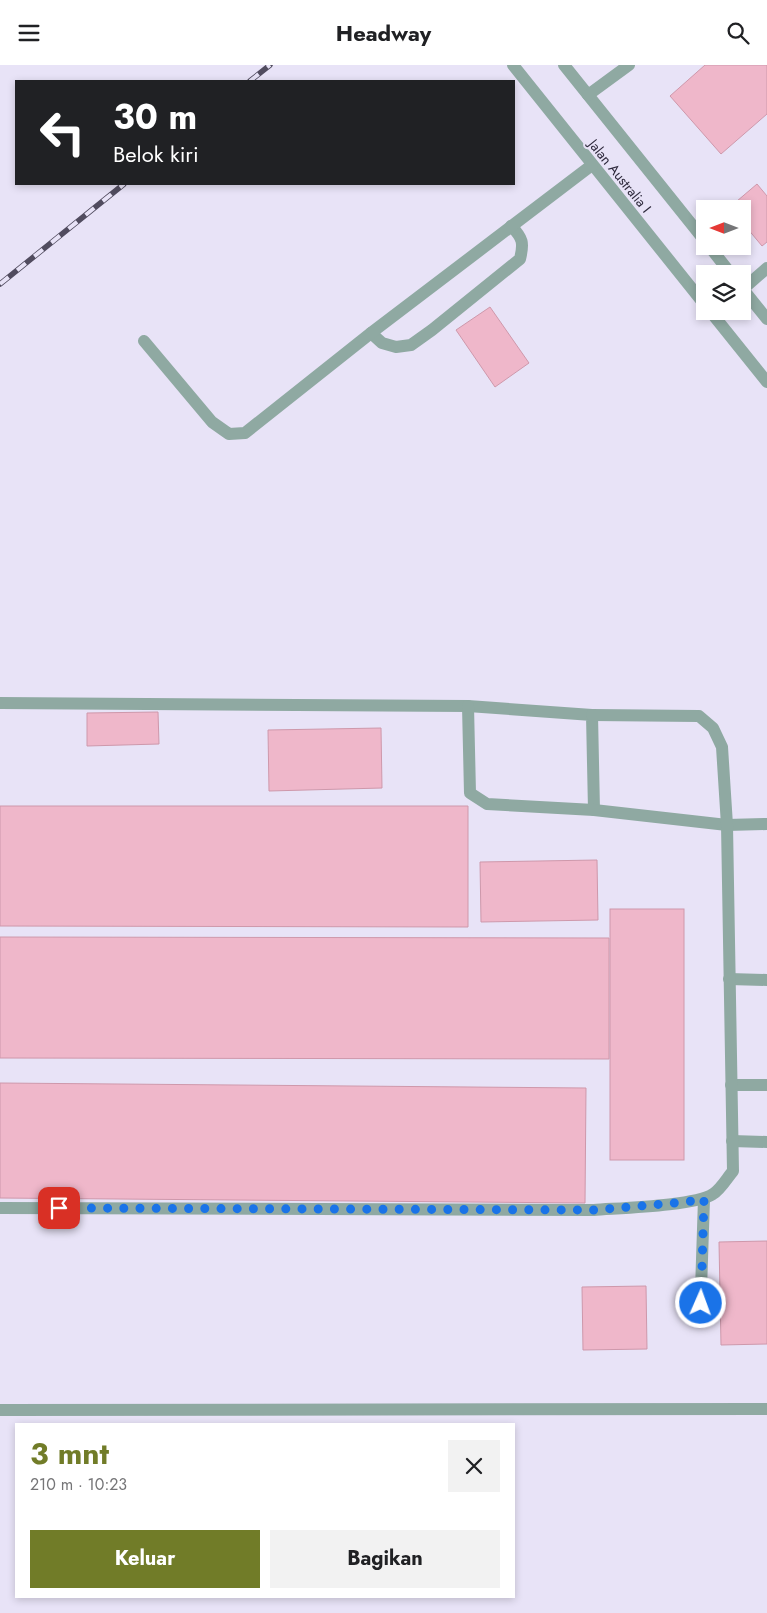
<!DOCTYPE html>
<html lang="id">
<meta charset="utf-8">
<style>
:root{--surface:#fff;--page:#f2f2f2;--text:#202124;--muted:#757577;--accent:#717c28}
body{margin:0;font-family:Jost,sans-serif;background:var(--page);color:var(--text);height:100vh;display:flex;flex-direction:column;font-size:19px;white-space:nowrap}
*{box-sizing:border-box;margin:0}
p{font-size:16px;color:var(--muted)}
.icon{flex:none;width:28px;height:28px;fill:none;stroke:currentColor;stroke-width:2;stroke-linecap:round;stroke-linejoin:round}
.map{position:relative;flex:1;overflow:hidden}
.side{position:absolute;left:15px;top:1358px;width:500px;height:175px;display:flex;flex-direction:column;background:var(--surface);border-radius:0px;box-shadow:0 2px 8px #0003}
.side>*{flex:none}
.banner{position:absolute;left:15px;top:15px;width:500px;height:105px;border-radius:0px;box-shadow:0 2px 8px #0003;background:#202124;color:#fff;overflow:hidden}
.needle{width:32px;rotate:270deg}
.tools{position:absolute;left:696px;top:135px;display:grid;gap:10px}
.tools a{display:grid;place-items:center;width:55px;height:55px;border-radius:0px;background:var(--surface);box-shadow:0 2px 8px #0003;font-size:25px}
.pin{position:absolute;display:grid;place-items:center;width:42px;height:42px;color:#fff;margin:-21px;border-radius:10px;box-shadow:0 2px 8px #0006}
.me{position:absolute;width:55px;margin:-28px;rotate:2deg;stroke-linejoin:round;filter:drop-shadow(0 0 4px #0008)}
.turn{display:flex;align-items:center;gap:18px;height:105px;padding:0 15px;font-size:22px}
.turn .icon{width:65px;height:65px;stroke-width:2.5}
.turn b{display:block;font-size:35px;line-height:42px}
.round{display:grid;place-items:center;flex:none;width:52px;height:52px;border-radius:0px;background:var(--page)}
.headline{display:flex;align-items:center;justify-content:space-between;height:85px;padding:0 15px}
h1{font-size:30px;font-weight:700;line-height:38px;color:var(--accent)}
.primary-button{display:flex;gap:10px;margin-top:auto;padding:10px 15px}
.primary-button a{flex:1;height:58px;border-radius:0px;background:var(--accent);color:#fff;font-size:20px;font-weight:700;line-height:58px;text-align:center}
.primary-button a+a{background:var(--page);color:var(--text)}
header{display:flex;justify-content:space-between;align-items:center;height:65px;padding:0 15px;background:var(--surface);font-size:22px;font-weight:700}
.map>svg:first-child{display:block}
</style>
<header><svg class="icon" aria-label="menu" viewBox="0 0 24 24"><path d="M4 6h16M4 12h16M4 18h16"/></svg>Headway<svg class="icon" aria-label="search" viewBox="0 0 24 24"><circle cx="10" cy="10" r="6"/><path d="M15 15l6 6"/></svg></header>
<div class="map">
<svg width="767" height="1548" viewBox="0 0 767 1548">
<rect width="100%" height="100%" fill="#e8e3f7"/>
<g fill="#efb7ca" stroke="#ce98ab">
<path d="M 705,0 L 767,0 L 767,49 L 721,89 L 670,31 Z"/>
<path d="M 757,119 L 767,131 L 767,177 L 762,181 L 742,157 L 742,144 L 732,144 L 730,142 Z"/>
<path d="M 490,242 L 529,298 L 495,322 L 456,265 Z"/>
<path d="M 158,647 L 159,679 L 87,681 L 87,648 Z"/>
<path d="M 381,663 L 382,723 L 269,726 L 268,665 Z"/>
<path d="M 0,741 L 468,741 L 468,862 L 0,861 Z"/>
<path d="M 597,795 L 598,855 L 481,857 L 480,797 Z"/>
<rect x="610" y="844" width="74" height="251"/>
<path d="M 0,872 L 609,873 L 609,994 L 0,993 Z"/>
<path d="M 0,1018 L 586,1023 L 585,1138 L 0,1133 Z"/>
<path d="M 767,1176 L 767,1279 L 721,1280 L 719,1177 Z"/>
<path d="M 646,1221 L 647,1284 L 583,1285 L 582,1222 Z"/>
</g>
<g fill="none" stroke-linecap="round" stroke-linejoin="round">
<g stroke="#8fa9a2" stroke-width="12">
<path d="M 513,0 L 705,240"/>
<path d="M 564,0 L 705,176"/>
<path d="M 588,30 L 629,0"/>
<path d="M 709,181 L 731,209"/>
<path d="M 742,223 L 767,254"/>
<path d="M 743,224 L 767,203"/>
<path d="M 710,246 L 767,317"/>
<path d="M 371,268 L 382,278 L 396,282 L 411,280 L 432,265 L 520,194 C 524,178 523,173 511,161"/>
<path d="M 144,276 L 212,357 L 229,369 L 245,368 L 371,268 L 592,100"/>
<path d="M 0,638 L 468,641 L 592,650 L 594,745"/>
<path d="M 468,641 L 470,728 L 487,739 L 594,745 L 727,760 L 767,759"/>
<path d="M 729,914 L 767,915"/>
<path d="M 731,1020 L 767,1020"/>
<path d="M 732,1076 L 767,1077"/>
<path d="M 0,1143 L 594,1145 C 619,1143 695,1141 713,1129 C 721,1124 727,1113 733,1106 L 727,760 L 722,682 L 713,663 L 699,651 L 592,650"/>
<path d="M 700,1255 L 704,1134"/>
<path d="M 0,1345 L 767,1344"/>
</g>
<g stroke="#514c5f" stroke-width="5.5">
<g id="rail">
<path d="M 250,16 L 270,0"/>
<path d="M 0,219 L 124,119"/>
</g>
</g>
<use href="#rail" stroke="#e8e3f7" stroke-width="4" stroke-dasharray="11" stroke-linecap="butt"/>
</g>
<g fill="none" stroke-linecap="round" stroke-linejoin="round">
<path stroke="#1a73e8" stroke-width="9" stroke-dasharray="0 16.2" d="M 59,1143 L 594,1145 L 686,1137 L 704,1134 L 701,1238"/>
</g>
<g text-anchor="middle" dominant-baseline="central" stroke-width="4" stroke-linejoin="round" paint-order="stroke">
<g font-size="14" fill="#2e293c" stroke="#e8e3f7">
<text transform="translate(620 111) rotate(51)">Jalan Australia I</text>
</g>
</g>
</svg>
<div class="tools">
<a><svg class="needle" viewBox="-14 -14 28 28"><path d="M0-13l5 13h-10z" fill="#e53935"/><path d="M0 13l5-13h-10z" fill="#757577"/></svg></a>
<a><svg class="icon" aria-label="layers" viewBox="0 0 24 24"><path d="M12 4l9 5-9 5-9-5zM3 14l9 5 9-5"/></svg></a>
</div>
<div class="pin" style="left:59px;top:1143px;background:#d93025"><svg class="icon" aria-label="arrive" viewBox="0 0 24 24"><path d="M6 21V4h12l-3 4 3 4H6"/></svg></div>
<svg class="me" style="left:701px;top:1238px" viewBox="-20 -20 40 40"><circle r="17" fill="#1a73e8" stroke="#fff" stroke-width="3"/><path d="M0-11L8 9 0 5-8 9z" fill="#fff"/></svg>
<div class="banner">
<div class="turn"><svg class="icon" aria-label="left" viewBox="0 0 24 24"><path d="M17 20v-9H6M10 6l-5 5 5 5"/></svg><div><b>30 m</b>Belok kiri</div></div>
</div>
<section class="side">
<div class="headline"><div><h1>3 mnt</h1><p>210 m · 10:23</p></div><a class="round"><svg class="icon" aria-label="close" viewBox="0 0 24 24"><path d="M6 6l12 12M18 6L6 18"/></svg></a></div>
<div class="primary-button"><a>Keluar</a><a>Bagikan</a></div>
</section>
</div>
